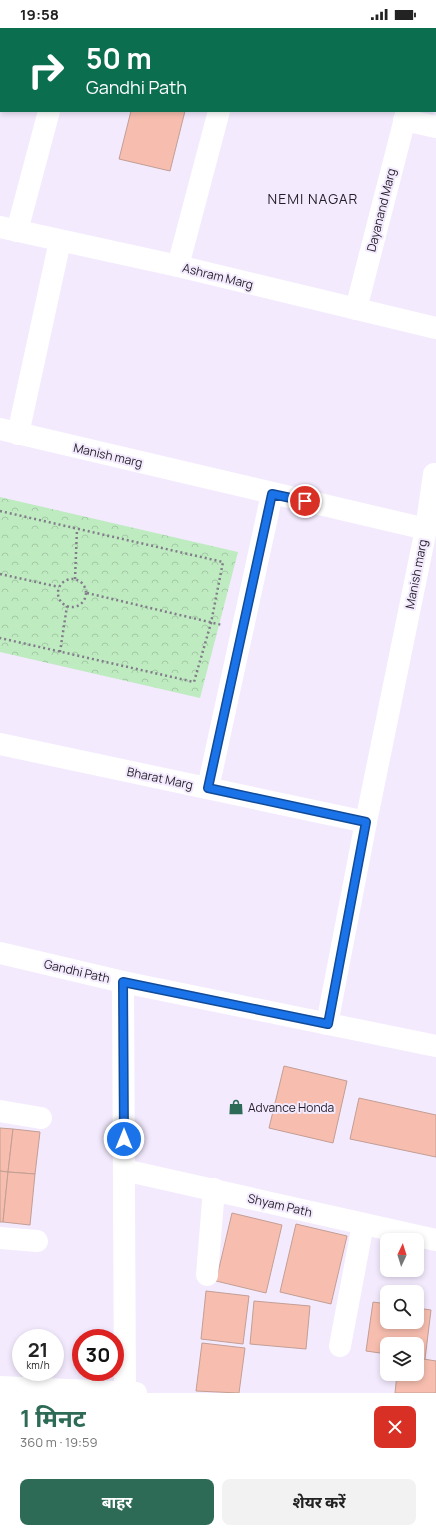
<!DOCTYPE html>
<html lang="hi">
<meta charset="utf-8">
<style>
:root{--surface:#fff;--page:#f2f2f2;--text:#222;--muted:#767676;--accent:#2e6b57}
body{margin:0;font-family:Manrope,"Noto Sans Devanagari",sans-serif;background:var(--page);color:var(--text);height:100vh;display:flex;flex-direction:column;font-size:15px;white-space:nowrap}
*{box-sizing:border-box;margin:0}
p{font-size:13px;color:var(--muted)}
.icon{flex:none;width:22px;height:22px;fill:none;stroke:currentColor;stroke-width:2;stroke-linecap:round;stroke-linejoin:round}
.map{position:relative;height:1365px;overflow:hidden}
.drawer{display:flex;flex-direction:column;background:var(--surface);flex:1}
.drawer>*{flex:none}
.guide{position:absolute;left:0px;top:0px;width:436px;height:84px;box-shadow:0 2px 6px #0003;background:#0b6e4f;color:#fff;overflow:hidden}
.needle{width:26px;rotate:4deg}
.tools{position:absolute;left:380px;top:1205px;display:grid;gap:8px}
.tools a{display:grid;place-items:center;width:44px;height:44px;border-radius:8px;background:var(--surface);box-shadow:0 2px 6px #0003;font-size:20px}
.speed{position:absolute;left:12px;top:1301px;display:flex;gap:8px;font-size:20px;font-weight:700;text-align:center}
.speed>*{display:grid;place-content:center;width:52px;height:52px;border-radius:50%;background:var(--surface);box-shadow:0 2px 6px #0003;line-height:1}
.speed small{font-size:10px;font-weight:400}
.speed .limit{border:6px solid #d22;background:#fff;color:#111}
.pin{position:absolute;display:grid;place-items:center;width:34px;height:34px;color:#fff;margin:-17px;border:2px solid #fff;border-radius:50%;box-shadow:0 1px 4px #0007}
.me{position:absolute;width:44px;margin:-22px;rotate:0deg;stroke-linejoin:round;filter:drop-shadow(0 0 3px #0008)}
.turn{display:flex;align-items:center;gap:14px;height:84px;padding:0 20px;font-size:18px}
.turn .icon{width:52px;height:52px;stroke-width:2.5}
.turn b{display:block;font-size:28px;line-height:34px}
.round{display:grid;place-items:center;flex:none;width:42px;height:42px;border-radius:8px;background:var(--page)}
.headline{display:flex;align-items:center;justify-content:space-between;height:68px;padding:0 20px}
h1{font-size:24px;font-weight:700;line-height:30px;color:var(--accent)}
.primary-button{display:flex;gap:8px;margin-top:auto;padding:8px 20px}
.primary-button a{flex:1;height:46px;border-radius:8px;background:var(--accent);color:#fff;font-size:16px;font-weight:700;line-height:46px;text-align:center}
.primary-button a+a{background:var(--page);color:var(--text)}
.status{display:flex;justify-content:space-between;align-items:center;height:28px;padding:0 20px;background:var(--surface);direction:ltr}
.status svg{height:11px;fill:currentColor}
.map>svg:first-child{display:block}
</style>
<div class="status"><b>19:58</b><svg viewBox="0 0 49 12"><path d="M0 12V9h3v3zM5 12V6h3v6zM10 12V3h3v9zM15 12V0h3v12zM26 1h20v11H26zM47 4h2v5h-2z"/></svg></div>
<div class="map">
<svg width="436" height="1365" viewBox="0 0 436 1365">
<defs>
<pattern id="park-crowns" width="20" height="18" patternUnits="userSpaceOnUse"><rect width="20" height="18" fill="#beebc0"/><path d="M2 6a3 3 0 1 1 6 0M12 15a3 3 0 1 1 6 0" fill="none" stroke="#a3c9a5"/></pattern>
</defs>
<rect width="100%" height="100%" fill="#f3eafe"/>
<path fill="url(#park-crowns)" d="M 0,469 L 238,524 L 200,670 L 0,624 Z"/>
<g fill="#f7beaf" stroke="#c39e94">
<path d="M 82,0 L 143,0 L 82,1 Z"/>
<path d="M 314,0 L 392,0 L 313,1 Z"/>
<path d="M 131,83 L 185,83 L 170,143 L 119,131 Z"/>
<path d="M 284,1038 L 347,1053 L 333,1115 L 269,1100 Z"/>
<path d="M 359,1070 L 436,1087 L 436,1129 L 350,1111 Z"/>
<path d="M 0,1100 L 13,1101 L 8,1144 L 0,1143 Z"/>
<path d="M 13,1101 L 40,1104 L 35,1146 L 8,1144 Z"/>
<path d="M 0,1143 L 8,1144 L 3,1194 L 0,1194 Z"/>
<path d="M 8,1144 L 35,1146 L 30,1197 L 3,1194 Z"/>
<path d="M 232,1185 L 282,1197 L 266,1265 L 216,1253 Z"/>
<path d="M 296,1196 L 347,1208 L 331,1276 L 280,1264 Z"/>
<path d="M 206,1263 L 249,1268 L 243,1316 L 201,1311 Z"/>
<path d="M 254,1273 L 310,1278 L 306,1321 L 250,1316 Z"/>
<path d="M 373,1274 L 387,1276 L 387,1294 L 417,1294 L 417,1280 L 431,1282 L 425,1331 L 417,1330 L 417,1316 L 387,1316 L 387,1326 L 366,1323 Z"/>
<path d="M 202,1315 L 245,1320 L 239,1365 L 196,1363 Z"/>
<path d="M 417,1330 L 436,1333 L 436,1365 L 395,1365 L 397,1346 L 417,1346 Z"/>
</g>
<g fill="none" stroke-linecap="round" stroke-linejoin="round">
<g stroke="#827b8a" stroke-width="2.5" stroke-dasharray="2 3" stroke-linecap="butt">
<path d="M 0,483 L 223,534 L 211,595 L 194,654 L 0,610"/>
<path d="M 0,546 L 59,559"/>
<circle cx="72" cy="565" r="14"/>
<path d="M 75,551 L 77,501"/>
<path d="M 87,565 L 222,597"/>
<path d="M 60,624 L 67,578"/>
</g>
<g stroke="#fff" stroke-width="22">
<path d="M 71,1 L 72,0"/>
<path d="M 240,1 L 241,0"/>
<path d="M 427,1 L 427,0"/>
<path d="M 404,92 L 436,99"/>
<path d="M 0,199 L 178,238 L 436,300"/>
<path d="M 17,203 L 49,83"/>
<path d="M 178,238 L 219,83"/>
<path d="M 356,281 L 407,83"/>
<path d="M 0,401 L 426,501"/>
<path d="M 18,406 L 60,213"/>
<path d="M 0,716 L 366,794"/>
<path d="M 208,760 L 272,466"/>
<path d="M 0,925 L 123,954 L 436,1018"/>
<path d="M 123,954 L 125,1365"/>
<path d="M 327,996 L 366,794 L 426,501 L 434,446"/>
<path d="M 0,1083 L 41,1090"/>
<path d="M 124,1142 L 436,1212"/>
<path d="M 0,1210 L 37,1213"/>
<path d="M 207,1247 L 214,1161"/>
<path d="M 340,1318 L 363,1196"/>
<path d="M 0,1359 L 136,1365"/>
</g>
</g>
<g fill="none" stroke-linecap="round" stroke-linejoin="round">
<g stroke="#114b97" stroke-width="10">
<path id="route" d="M 124,1111 L 123,954 L 328,996 L 366,794 L 208,760 L 272,466 L 305,473"/>
</g>
<use href="#route" stroke="#1a73e8" stroke-width="7"/>
</g>
<defs>
<g id="shop-bare" transform="scale(1.2)"><path d="M-5-2.5h2.3a2.7 3.5 0 0 1 5.4 0H5L5.5 6h-11ZM-1.5-2.5h3a1.5 2.3 0 0 0-3 0Z" fill="#2e6b57" stroke="#f3eafe" stroke-width="2.5" paint-order="stroke"/></g>
</defs>
<g fill-rule="evenodd">
<use href="#shop-bare" x="236" y="1079"/>
</g>
<g text-anchor="middle" dominant-baseline="central" stroke-width="4" stroke-linejoin="round" paint-order="stroke">
<g font-size="12" fill="#221d28" stroke="#f3eafe">
<text transform="translate(381 182) rotate(-76)">Dayanand Marg</text>
<text transform="translate(218 248) rotate(14)">Ashram Marg</text>
<text transform="translate(108 427) rotate(13)">Manish marg</text>
<text transform="translate(416 546) rotate(-79)">Manish marg</text>
<text transform="translate(160 750) rotate(12)">Bharat Marg</text>
<text transform="translate(77 943) rotate(13)">Gandhi Path</text>
<text transform="translate(280 1177) rotate(13)">Shyam Path</text>
</g>
<g font-size="12" fill="#221d28" stroke="#f3eafe" text-anchor="start">
<text x="248" y="1079">Advance Honda</text>
</g>
<g font-size="14" letter-spacing="1" fill="#221d28" stroke="#f3eafe">
<text x="313" y="170">NEMI NAGAR</text>
</g>
</g>
</svg>
<div class="tools">
<a><svg class="needle" viewBox="-14 -14 28 28"><path d="M0-13l5 13h-10z" fill="#e53935"/><path d="M0 13l5-13h-10z" fill="#767676"/></svg></a>
<a><svg class="icon" aria-label="search" viewBox="0 0 24 24"><circle cx="10" cy="10" r="6"/><path d="M15 15l6 6"/></svg></a>
<a><svg class="icon" aria-label="layers" viewBox="0 0 24 24"><path d="M12 4l9 5-9 5-9-5zM3 14l9 5 9-5"/></svg></a>
</div>
<div class="speed"><div>21<small>km/h</small></div><div class="limit">30</div></div>
<div class="pin" style="left:305px;top:473px;background:#d93025"><svg class="icon" aria-label="arrive" viewBox="0 0 24 24"><path d="M6 21V4h12l-3 4 3 4H6"/></svg></div>
<svg class="me" style="left:124px;top:1111px" viewBox="-20 -20 40 40"><circle r="17" fill="#1a73e8" stroke="#fff" stroke-width="3"/><path d="M0-11L8 9 0 5-8 9z" fill="#fff"/></svg>
<div class="guide">
<div class="turn"><svg class="icon" aria-label="right" viewBox="0 0 24 24"><path d="M7 20v-9h11M14 6l5 5-5 5"/></svg><div><b>50 m</b>Gandhi Path</div></div>
</div>
</div>
<section class="drawer">
<div class="headline"><div><h1>1 मिनट</h1><p>360 m · 19:59</p></div><a class="round" style="background:#d93025;color:#fff"><svg class="icon" aria-label="close" viewBox="0 0 24 24"><path d="M6 6l12 12M18 6L6 18"/></svg></a></div>
<div class="primary-button"><a>बाहर</a><a>शेयर करें</a></div>
</section>
